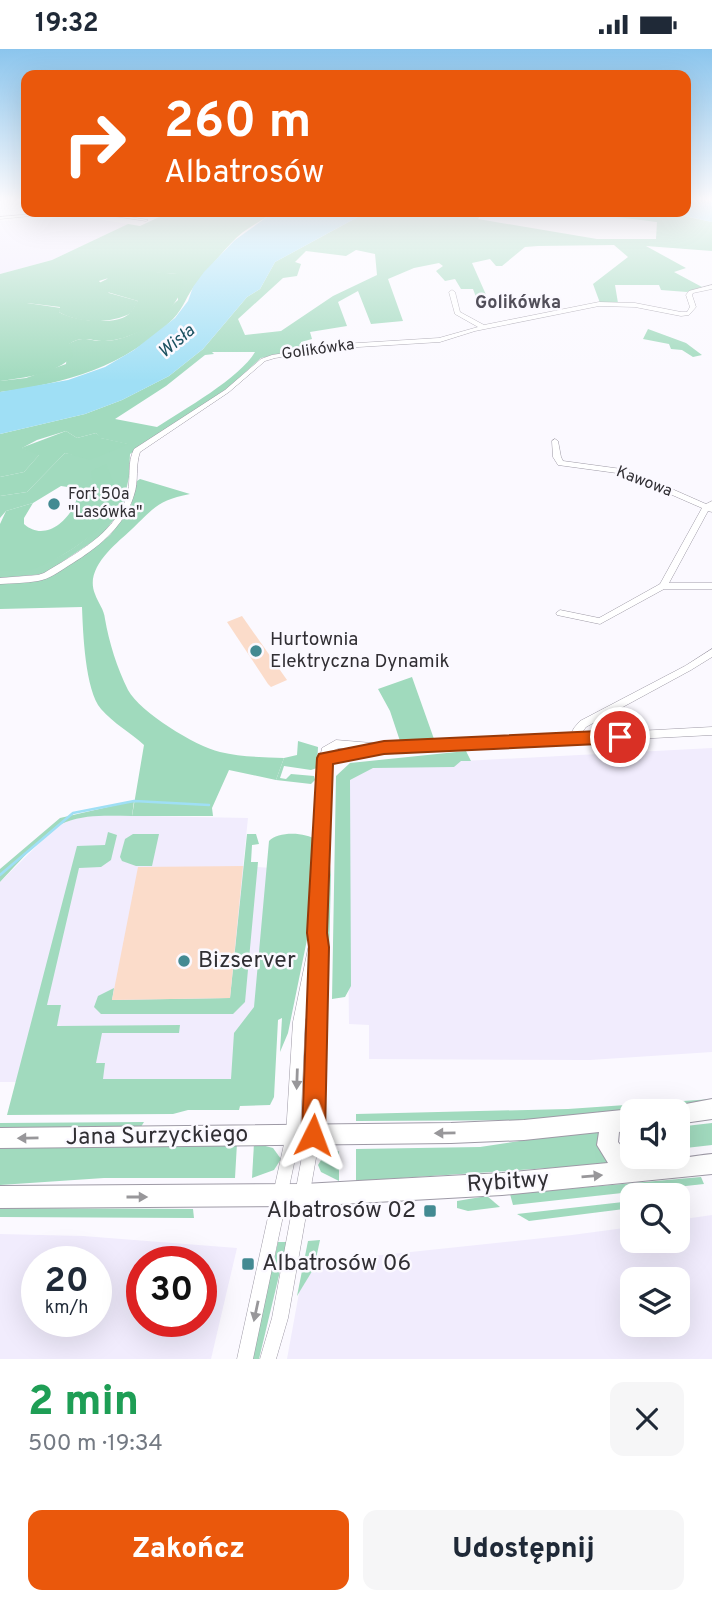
<!DOCTYPE html>
<html lang="pl">
<meta charset="utf-8">
<style>
:root{--surface:#fff;--page:#f6f6f7;--text:#1f2937;--muted:#747a83;--accent:#ea580c}
body{margin:0;font-family:Overpass,sans-serif;background:var(--page);color:var(--text);height:100vh;display:flex;flex-direction:column;font-size:26px;white-space:nowrap}
*{box-sizing:border-box;margin:0}
p{font-size:23px;color:var(--muted)}
.icon{flex:none;width:38px;height:38px;fill:none;stroke:currentColor;stroke-width:2;stroke-linecap:round;stroke-linejoin:round}
.map{position:relative;height:1310px;overflow:hidden}
.panel{display:flex;flex-direction:column;background:var(--surface);flex:1}
.panel>*{flex:none}
.hud{position:absolute;left:21px;top:21px;width:670px;height:147px;border-radius:14px;box-shadow:0 7px 28px #0002;background:#ea580c;color:#fff;overflow:hidden}
.buttons{position:absolute;left:620px;top:1050px;display:grid;gap:14px}
.buttons a{display:grid;place-items:center;width:70px;height:70px;border-radius:14px;background:var(--surface);box-shadow:0 7px 28px #0002;font-size:35px}
.speed{position:absolute;left:21px;top:1197px;display:flex;gap:14px;font-size:35px;font-weight:700;text-align:center}
.speed>*{display:grid;place-content:center;width:91px;height:91px;border-radius:50%;background:var(--surface);box-shadow:0 7px 28px #0002;line-height:1}
.speed small{font-size:18px;font-weight:400}
.speed .limit{border:10px solid #d22;background:#fff;color:#111}
.pin{position:absolute;display:grid;place-items:center;width:60px;height:60px;color:#fff;margin:-30px;border:4px solid #fff;border-radius:50%;box-shadow:0 2px 7px #0007}
.me{position:absolute;width:77px;margin:-38px;rotate:3deg;stroke-linejoin:round;filter:drop-shadow(0 0 5px #0008)}
.turn{display:flex;align-items:center;gap:24px;height:147px;padding:0 28px;font-size:32px}
.turn .icon{width:91px;height:91px;stroke-width:2.5}
.turn b{display:block;font-size:49px;line-height:60px}
.round{display:grid;place-items:center;flex:none;width:74px;height:74px;border-radius:14px;background:var(--page)}
.overview{display:flex;align-items:center;justify-content:space-between;height:119px;padding:0 28px}
h1{font-size:42px;font-weight:800;line-height:52px;color:#1e9e55}
.action{display:flex;gap:14px;margin-top:auto;padding:14px 28px}
.action a{flex:1;height:80px;border-radius:14px;background:var(--accent);color:#fff;font-size:28px;font-weight:800;line-height:80px;text-align:center}
.action a+a{background:var(--page);color:var(--text)}
.status{display:flex;justify-content:space-between;align-items:center;height:49px;padding:0 35px;background:var(--surface);direction:ltr}
.status svg{height:19px;fill:currentColor}
.map>svg:first-child{display:block}
</style>
<div class="status"><b>19:32</b><svg viewBox="0 0 49 12"><path d="M0 12V9h3v3zM5 12V6h3v6zM10 12V3h3v9zM15 12V0h3v12zM26 1h20v11H26zM47 4h2v5h-2z"/></svg></div>
<div class="map">
<svg width="712" height="1310" viewBox="0 0 712 1310">
<rect width="100%" height="100%" fill="#fbf9ff"/>
<g fill="#f1ecfd" fill-rule="evenodd">
<path d="M 85,168 L 128,175 L 52,211 L 0,225 L 0,172 Z"/>
<path d="M 712,699 L 712,1003 L 590,1011 L 369,1010 L 369,976 L 349,975 L 346,722 L 350,718 Z"/>
<path d="M 91,766 L 248,769 L 243,817 L 272,819 L 261,984 L 233,1033 L 0,1033 L 0,833 L 54,780 L 64,773 Z"/>
<path d="M 712,1166 L 712,1310 L 287,1310 L 305,1211 L 316,1213 L 572,1186 L 632,1178 L 632,1192 L 677,1192 L 677,1171 ZM 632,1230 L 677,1230 L 677,1276 L 632,1276 Z"/>
<path d="M 0,1185 L 83,1187 L 237,1199 L 211,1310 L 0,1310 ZM 37,1213 L 96,1213 L 96,1272 L 37,1272 ZM 142,1213 L 201,1213 L 201,1272 L 142,1272 Z"/>
</g>
<g fill="#a1dabe" fill-rule="evenodd">
<path d="M 170,163 L 274,163 C 264,170 253,176 243,183 C 226,197 211,218 196,235 C 187,245 184,259 173,270 C 126,317 65,335 0,343 L 0,332 L 26,329 L 66,315 L 68,295 C 86,285 88,293 106,292 C 136,290 157,270 178,251 L 177,225 L 131,222 L 99,232 L 109,244 L 138,252 L 131,264 C 111,275 79,275 59,263 L 60,258 L 27,254 L 0,254 L 0,225 L 52,211 L 128,175 L 140,177 Z"/>
<path d="M 367,163 L 482,163 L 478,170 L 597,190 L 656,190 L 657,173 L 617,168 L 618,163 L 666,163 L 712,173 L 712,202 L 646,197 L 686,219 L 674,223 L 702,238 L 687,243 L 661,241 L 659,236 L 615,236 L 618,254 L 600,254 L 593,235 L 628,208 L 614,196 L 538,197 L 525,198 L 502,217 L 496,217 L 490,210 L 472,214 L 487,248 L 476,248 L 473,240 L 461,240 L 455,230 L 445,232 L 436,222 L 443,217 L 439,214 L 414,219 L 388,230 L 403,272 L 371,275 L 358,242 L 338,253 L 347,277 L 310,283 L 312,290 L 301,293 L 301,301 L 261,309 L 228,339 L 130,405 L 129,428 L 122,460 L 101,487 L 44,525 L 0,529 L 0,522 C 47,522 87,496 116,459 L 94,442 L 61,437 L 33,454 L 6,462 L 0,469 L 0,447 L 27,443 L 65,404 L 86,408 L 127,395 L 100,389 L 96,384 L 77,389 L 66,382 L 37,391 L 22,399 L 40,405 L 24,423 L 0,428 L 0,385 L 85,365 L 122,351 L 169,327 L 203,300 L 247,248 L 260,240 L 275,213 ZM 356,201 L 375,205 L 377,226 L 333,247 L 281,282 L 245,286 L 238,270 L 283,229 L 297,227 L 301,215 L 295,213 L 306,202 L 346,207 ZM 212,303 L 255,303 C 240,329 183,361 157,378 L 115,370 L 166,337 L 205,306 L 214,305 Z"/>
<path d="M 298,692 L 318,698 L 317,719 L 311,721 L 284,717 L 280,729 L 286,730 L 291,725 L 314,727 L 315,731 L 311,735 L 276,731 L 284,709 L 297,706 Z"/>
<path d="M 466,702 L 471,712 L 461,712 L 454,718 L 373,719 L 350,731 L 351,937 L 345,948 L 332,950 L 336,727 L 350,714 Z"/>
<path d="M 134,752 L 132,767 C 110,767 87,765 66,773 C 45,781 17,816 0,833 L 0,820 L 60,769 Z"/>
<path d="M 108,783 L 117,786 L 111,811 L 101,818 L 79,819 L 47,956 L 61,956 L 57,977 L 180,976 L 179,984 L 102,984 L 96,1014 L 105,1014 L 103,1030 L 231,1030 L 234,984 L 254,958 L 269,792 C 278,782 306,783 316,791 L 312,866 L 288,984 L 280,1003 L 282,969 L 278,971 L 274,1048 L 270,1056 L 240,1057 L 239,1061 L 188,1061 L 173,1065 L 7,1066 L 77,797 L 105,796 Z"/>
<path d="M 133,785 L 159,785 L 152,817 L 136,817 L 122,812 L 120,808 L 125,790 Z"/>
<path d="M 247,785 L 256,785 L 259,795 L 252,796 L 251,813 L 258,813 L 245,953 L 233,965 L 101,965 L 94,958 L 98,947 L 114,939 L 112,951 L 230,949 Z"/>
<path d="M 329,808 L 331,826 L 328,949 L 321,938 L 324,838 Z"/>
<path d="M 712,1050 L 712,1053 L 554,1071 L 356,1072 L 356,1065 L 568,1060 Z"/>
<path d="M 144,1073 L 139,1081 L 0,1082 L 0,1074 Z"/>
<path d="M 712,1074 L 712,1096 L 677,1100 L 677,1078 Z"/>
<path d="M 600,1080 L 609,1115 L 356,1132 L 356,1100 L 480,1098 Z"/>
<path d="M 237,1094 L 235,1129 L 104,1129 L 0,1136 L 0,1097 Z"/>
<path d="M 254,1094 L 273,1099 L 281,1110 L 274,1121 L 252,1129 Z"/>
<path d="M 339,1102 L 339,1132 L 321,1123 L 318,1116 L 323,1108 Z"/>
<path d="M 701,1128 L 704,1135 L 513,1156 L 510,1145 Z"/>
<path d="M 487,1147 L 500,1158 L 468,1162 L 457,1159 L 457,1152 Z"/>
<path d="M 632,1152 L 632,1159 L 529,1172 L 517,1165 Z"/>
<path d="M 0,1159 L 193,1160 L 194,1169 L 0,1168 Z"/>
<path d="M 320,1191 L 314,1219 L 297,1247 L 308,1192 Z"/>
<path d="M 278,1193 L 287,1193 L 259,1310 L 252,1310 Z"/>
</g>
<g fill="#a0dabd">
<path d="M 113,219 L 177,225 L 184,228 C 183,262 137,291 105,292 C 89,292 83,286 69,295 L 73,307 C 56,325 24,329 0,332 L 0,254 L 27,254 L 61,259 L 59,263 C 73,272 116,277 129,265 C 132,263 135,255 138,252 L 97,240 L 95,236 L 107,230 Z"/>
<path d="M 648,280 L 686,294 L 702,306 L 693,308 L 682,301 L 671,300 L 669,295 L 643,290 Z"/>
<path d="M 66,382 L 77,389 L 96,384 L 101,389 L 129,395 L 90,411 L 65,404 L 27,443 L 0,447 L 0,428 L 24,423 L 39,406 L 21,399 Z"/>
<path d="M 106,415 C 110,427 121,446 116,458 C 107,481 56,513 33,520 C 22,523 11,522 0,522 L 0,475 L 6,462 L 33,454 L 24,469 L 24,475 C 46,495 74,468 78,445 L 70,438 L 94,442 L 91,422 Z"/>
<path d="M 140,430 L 190,445 C 158,451 154,459 132,480 C 116,495 84,519 95,545 C 98,554 104,560 105,570 C 109,593 117,619 128,641 C 140,663 195,697 220,703 C 240,708 262,708 284,709 L 276,731 L 229,721 L 212,759 L 213,767 L 132,767 L 144,696 C 131,684 113,674 101,660 C 85,641 83,583 82,558 L 0,560 L 0,535 L 35,531 L 97,497 L 110,486 L 130,460 L 137,432 Z"/>
<path d="M 412,628 L 434,690 L 400,692 L 390,662 L 378,640 Z"/>
</g>
<g fill="#9fdff5">
<path d="M 686,149 L 712,152 L 712,173 L 666,163 L 686,163 Z"/>
<path d="M 274,163 L 367,163 L 275,213 L 260,240 L 247,248 L 203,300 L 169,327 L 122,351 L 85,365 L 0,385 L 0,343 L 68,331 L 105,318 L 134,301 L 175,269 L 188,252 L 193,238 L 204,223 L 235,191 Z"/>
</g>
<g fill="none" stroke-linecap="round" stroke-linejoin="round">
<path stroke="#9fdff5" stroke-width="2.5" d="M 0,826 L 73,764 L 134,752 L 209,756"/>
</g>
<g fill="#fbdcca">
<path d="M 242,567 L 287,631 L 271,638 L 268,635 L 227,573 Z"/>
<path d="M 243,817 L 230,949 L 112,951 L 138,818 Z"/>
</g>
<g fill="none" stroke-linecap="round" stroke-linejoin="round">
<g stroke="#9e9aa6" stroke-width="1">
<g id="street">
<path d="M 56,163 L 71,163 L 0,170 L 0,168 Z"/>
<path d="M 91,163 L 101,163 L 148,171 L 146,172 L 93,164 Z"/>
<path d="M 712,236 L 712,240 L 693,244 L 692,246 L 696,258 L 689,266 L 681,267 L 635,258 L 599,257 L 475,282 L 440,293 L 342,299 L 275,309 L 265,312 L 229,343 L 140,403 C 135,417 139,432 134,446 C 124,479 96,500 68,517 C 59,523 49,530 38,532 C 26,534 13,534 0,535 L 0,529 L 38,526 L 44,524 C 77,504 118,483 128,443 C 131,428 127,414 134,400 L 225,341 L 261,310 L 272,306 L 342,295 L 439,289 L 478,278 L 455,265 L 449,243 L 452,241 L 455,243 L 460,263 L 484,276 L 599,253 L 635,254 L 681,263 L 687,263 L 690,258 L 686,246 L 689,242 Z"/>
<path d="M 555,390 L 558,392 L 561,408 L 563,412 L 629,421 L 706,455 L 712,452 L 712,463 L 708,462 L 669,534 L 712,534 L 712,540 L 664,540 L 600,575 L 557,566 L 556,564 L 560,561 L 599,569 L 660,535 L 702,459 L 624,425 L 558,416 L 553,408 L 552,392 Z"/>
<path d="M 712,600 L 712,608 L 691,621 L 586,678 L 581,685 L 712,678 L 712,686 L 384,703 L 331,712 L 323,884 L 325,898 L 320,1086 L 288,1269 L 276,1310 L 260,1310 L 272,1269 L 306,1086 L 311,943 L 305,973 L 300,1086 L 253,1310 L 237,1310 L 286,1086 L 293,973 L 311,885 L 320,709 L 322,699 L 336,691 L 384,695 L 571,685 L 574,679 L 580,672 L 685,617 ZM 338,699 L 352,700 L 331,704 Z"/>
</g>
</g>
<g stroke="#9e9aa6" stroke-width="2">
<g id="primary">
<path d="M 712,1050 L 712,1070 L 677,1075 L 677,1062 L 668,1062 L 670,1058 Z"/>
<path d="M 632,1060 L 638,1062 L 632,1062 L 632,1080 L 619,1083 L 618,1093 C 638,1121 680,1108 712,1105 L 712,1125 L 502,1146 L 304,1157 L 0,1159 L 0,1137 L 304,1135 L 502,1124 L 608,1114 L 597,1096 L 599,1083 L 524,1091 L 451,1094 L 0,1099 L 0,1079 L 451,1074 L 524,1071 Z"/>
</g>
</g>
<use href="#street" fill="#fff" fill-rule="evenodd"/>
<use href="#primary" fill="#fff" fill-rule="evenodd"/>
</g>
<defs><path id="oneway-solid" d="M-6-.8H1V-3.2L6.5 0L1 3.2V.8H-6Z" transform="scale(1.75)"/></defs>
<g fill="#98979a">
<use href="#oneway-solid" transform="translate(297 1030) rotate(92)"/>
<use href="#oneway-solid" transform="translate(445 1084) rotate(179)"/>
<use href="#oneway-solid" transform="translate(28 1089) rotate(179)"/>
<use href="#oneway-solid" transform="translate(592 1127) rotate(-5)"/>
<use href="#oneway-solid" transform="translate(137 1148)"/>
<use href="#oneway-solid" transform="translate(256 1262) rotate(102)"/>
</g>
<linearGradient id="sky" x2="0" y2="1"><stop stop-color="#8bc5ed"/><stop offset="0.45" stop-color="#fdfcff"/><stop offset="1" stop-color="#fdfcff" stop-opacity="0"/></linearGradient>
<rect width="712" height="333" fill="url(#sky)"/>
<path fill="#ea580c" stroke="#983908" stroke-width="2" d="M 620,681 L 626,683 L 628,688 L 626,692 L 620,694 L 384,705 L 333,715 L 327,884 L 329,898 L 325,1086 L 321,1094 L 313,1098 L 305,1094 L 302,1086 L 309,898 L 307,884 L 317,709 L 319,705 L 384,692 Z"/>
<g fill="#438a92" stroke="#fbf9ff" stroke-width="2.5">
<circle cx="54" cy="455" r="7"/>
<circle cx="256" cy="602" r="7"/>
<circle cx="184" cy="912" r="7"/>
<rect x="423" y="1155" width="14" height="14" rx="3.5"/>
<rect x="241" y="1208" width="14" height="14" rx="3.5"/>
</g>
<g text-anchor="middle" dominant-baseline="central" stroke-width="5" stroke-linejoin="round" paint-order="stroke">
<g font-size="16" fill="#312f34" stroke="#fbf9ff">
<text transform="translate(318 301) rotate(-8)">Golikówka</text>
<text transform="translate(644 433) rotate(21)">Kawowa</text>
</g>
<g font-size="16" fill="#312f34" stroke="#fbf9ff" text-anchor="start">
<text x="68" y="446">Fort 50a<tspan x="68" dy="18">"Lasówka"</tspan></text>
</g>
<g font-size="18" font-weight="bold" fill="#524f5a" stroke="#fbf9ff">
<text x="518" y="254">Golikówka</text>
</g>
<g font-size="18" font-style="italic" fill="#1c5261" stroke="#fbf9ff">
<text transform="translate(177 293) rotate(-40)">Wisła</text>
</g>
<g font-size="19" fill="#312f34" stroke="#fbf9ff" text-anchor="start">
<text x="270" y="591">Hurtownia<tspan x="270" dy="22">Elektryczna Dynamik</tspan></text>
</g>
<g font-size="23" fill="#312f34" stroke="#fbf9ff" text-anchor="start">
<text x="198" y="912">Bizserver</text>
<text x="416" y="1162" text-anchor="end">Albatrosów 02</text>
<text x="262" y="1215">Albatrosów 06</text>
</g>
<g font-size="23" fill="#312f34" stroke="#fbf9ff">
<text transform="translate(157 1088) rotate(-1)">Jana Surzyckiego</text>
<text transform="translate(508 1134) rotate(-4)">Rybitwy</text>
</g>
</g>
</svg>
<div class="buttons">
<a><svg class="icon" aria-label="sound" viewBox="0 0 24 24"><path d="M4 9h4l5-4v14l-5-4H4zM17 9q2 3 0 6"/></svg></a>
<a><svg class="icon" aria-label="search" viewBox="0 0 24 24"><circle cx="10" cy="10" r="6"/><path d="M15 15l6 6"/></svg></a>
<a><svg class="icon" aria-label="layers" viewBox="0 0 24 24"><path d="M12 4l9 5-9 5-9-5zM3 14l9 5 9-5"/></svg></a>
</div>
<div class="speed"><div>20<small>km/h</small></div><div class="limit">30</div></div>
<div class="pin" style="left:620px;top:688px;background:#d93025"><svg class="icon" aria-label="arrive" viewBox="0 0 24 24"><path d="M6 21V4h12l-3 4 3 4H6"/></svg></div>
<svg class="me" style="left:313px;top:1086px" viewBox="-20 -20 40 40"><path d="M0-17L14 15 0 8-14 15z" fill="#ea580c" stroke="#fff" stroke-width="4"/></svg>
<div class="hud">
<div class="turn"><svg class="icon" aria-label="right" viewBox="0 0 24 24"><path d="M7 20v-9h11M14 6l5 5-5 5"/></svg><div><b>260 m</b>Albatrosów</div></div>
</div>
</div>
<section class="panel">
<div class="overview"><div><h1>2 min</h1><p>500 m · 19:34</p></div><a class="round"><svg class="icon" aria-label="close" viewBox="0 0 24 24"><path d="M6 6l12 12M18 6L6 18"/></svg></a></div>
<div class="action"><a>Zakończ</a><a>Udostępnij</a></div>
</section>
